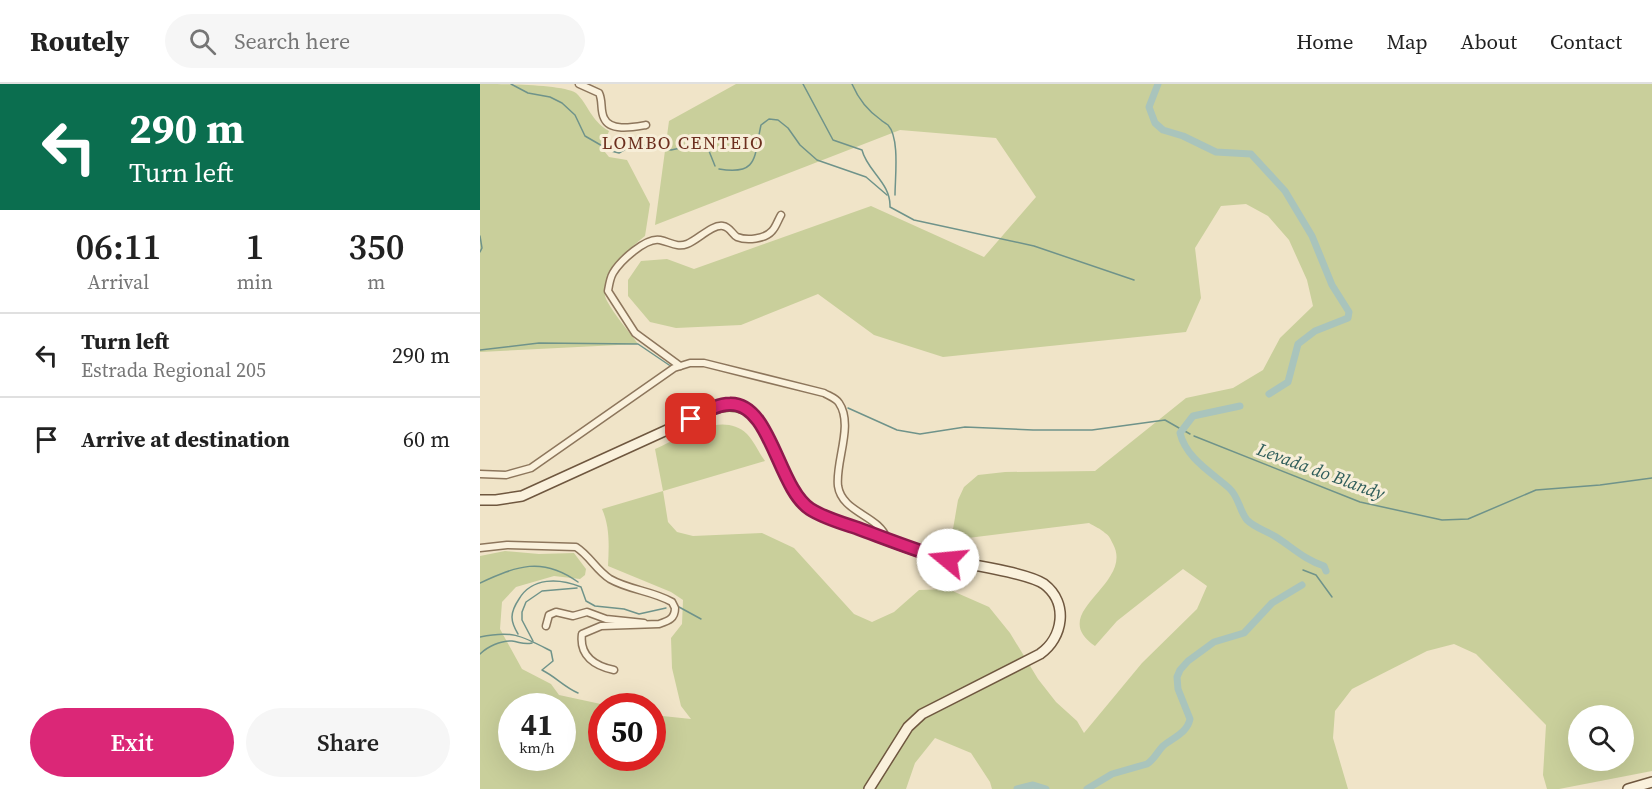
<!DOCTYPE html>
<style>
:root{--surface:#fff;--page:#f6f6f6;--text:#222;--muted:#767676;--line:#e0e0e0;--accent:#db2777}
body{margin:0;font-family:"Source Serif 4",serif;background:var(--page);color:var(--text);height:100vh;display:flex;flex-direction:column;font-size:22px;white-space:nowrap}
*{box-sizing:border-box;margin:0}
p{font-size:20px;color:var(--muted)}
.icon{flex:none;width:33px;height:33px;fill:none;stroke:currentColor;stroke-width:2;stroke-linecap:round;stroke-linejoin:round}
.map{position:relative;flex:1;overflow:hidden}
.side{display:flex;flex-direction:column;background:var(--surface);width:480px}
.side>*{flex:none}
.top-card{background:#0b6e4f;color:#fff;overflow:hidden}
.buttons{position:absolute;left:1088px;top:621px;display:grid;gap:12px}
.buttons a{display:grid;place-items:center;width:66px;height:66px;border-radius:50%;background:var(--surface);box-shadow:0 6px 24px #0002;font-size:30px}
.speed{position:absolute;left:18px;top:609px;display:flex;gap:12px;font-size:30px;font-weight:700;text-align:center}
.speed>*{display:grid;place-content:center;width:78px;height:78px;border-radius:50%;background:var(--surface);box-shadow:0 6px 24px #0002;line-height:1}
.speed small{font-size:15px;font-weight:400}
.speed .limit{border:9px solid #d22;background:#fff;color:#111}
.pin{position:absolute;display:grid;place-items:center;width:51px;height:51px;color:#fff;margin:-26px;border-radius:12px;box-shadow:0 3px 9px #0006}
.me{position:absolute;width:66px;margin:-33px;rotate:287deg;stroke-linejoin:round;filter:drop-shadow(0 0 4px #0008)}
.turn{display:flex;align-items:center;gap:21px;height:126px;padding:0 30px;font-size:27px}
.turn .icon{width:78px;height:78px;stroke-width:2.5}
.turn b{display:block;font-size:42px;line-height:51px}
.eta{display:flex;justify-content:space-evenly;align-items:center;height:102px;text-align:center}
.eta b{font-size:36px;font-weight:600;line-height:42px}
.button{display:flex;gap:12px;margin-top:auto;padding:12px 30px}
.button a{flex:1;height:69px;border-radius:36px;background:var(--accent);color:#fff;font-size:24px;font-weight:600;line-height:69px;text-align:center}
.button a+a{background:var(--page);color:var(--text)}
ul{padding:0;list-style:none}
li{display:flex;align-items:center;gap:18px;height:84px;padding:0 30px;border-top:2px solid var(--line)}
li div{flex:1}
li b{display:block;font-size:22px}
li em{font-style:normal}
header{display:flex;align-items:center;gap:36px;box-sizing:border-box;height:84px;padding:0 30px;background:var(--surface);border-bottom:2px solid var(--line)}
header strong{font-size:28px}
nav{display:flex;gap:33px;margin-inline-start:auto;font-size:21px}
.search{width:420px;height:54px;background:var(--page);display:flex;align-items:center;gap:15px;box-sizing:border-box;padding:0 21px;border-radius:33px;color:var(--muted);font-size:22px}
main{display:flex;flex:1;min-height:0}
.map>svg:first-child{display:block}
</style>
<header>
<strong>Routely</strong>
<div class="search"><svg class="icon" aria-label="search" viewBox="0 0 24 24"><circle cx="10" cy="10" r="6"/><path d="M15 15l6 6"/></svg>Search here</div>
<nav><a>Home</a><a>Map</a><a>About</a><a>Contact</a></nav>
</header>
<main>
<section class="side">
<div class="top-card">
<div class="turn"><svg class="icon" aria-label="left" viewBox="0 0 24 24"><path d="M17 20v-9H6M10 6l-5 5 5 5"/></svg><div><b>290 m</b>Turn left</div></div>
</div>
<div class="eta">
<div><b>06:11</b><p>Arrival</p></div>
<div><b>1</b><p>min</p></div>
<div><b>350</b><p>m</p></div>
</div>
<ul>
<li><svg class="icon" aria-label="left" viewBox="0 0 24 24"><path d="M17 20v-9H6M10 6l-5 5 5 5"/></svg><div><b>Turn left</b><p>Estrada Regional 205</p></div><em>290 m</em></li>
<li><svg class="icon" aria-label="arrive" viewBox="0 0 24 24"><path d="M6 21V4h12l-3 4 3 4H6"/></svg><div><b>Arrive at destination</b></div><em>60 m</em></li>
</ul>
<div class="button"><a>Exit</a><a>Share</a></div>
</section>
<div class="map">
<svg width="1172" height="705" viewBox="0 0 1172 705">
<rect width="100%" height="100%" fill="#f0e4c8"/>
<g fill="#c9cf9b" fill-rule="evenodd">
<path d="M 0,0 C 21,0 82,0 96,9 C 109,21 110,36 129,47 L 125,57 L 120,62 L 129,73 L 147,76 L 170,120 L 165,152 C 150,164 115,195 127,217 C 135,232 148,246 158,260 L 0,268 Z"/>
<path d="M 256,0 L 1172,0 L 1172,687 L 1079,705 L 1067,705 L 1063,691 L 1066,641 L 996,570 L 974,560 L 947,567 L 872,605 L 855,627 L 853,654 L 868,705 L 512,705 L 510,698 L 491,669 L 455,654 L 435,679 L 426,705 L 0,705 L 0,472 L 25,467 L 59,470 L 94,469 L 106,485 L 105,491 L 100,495 L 74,492 L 36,503 L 22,518 L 20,545 L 42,585 L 71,600 L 79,611 L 130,622 L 122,622 L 122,674 L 172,674 L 173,631 L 211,635 L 201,622 L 192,584 L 191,554 L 202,540 L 203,516 L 191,508 L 128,482 C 129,462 130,443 122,425 L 183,407 L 175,365 C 201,354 242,326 267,350 C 274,357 279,369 285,377 L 183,407 L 188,438 L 197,448 L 213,452 L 282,449 L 314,464 L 374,530 L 392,538 L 414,528 L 439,506 L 468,505 L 509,523 L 530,549 L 558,595 L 576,618 L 597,637 L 604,649 L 662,579 L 717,525 L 727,502 L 703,485 L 637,537 L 615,562 C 565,528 655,501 633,460 C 631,456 629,451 625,449 C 621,445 614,442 609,439 L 488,454 L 478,450 L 473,445 L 478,416 L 484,403 L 498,391 L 525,388 L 615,387 L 706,314 L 753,304 L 783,286 L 800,254 L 833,222 L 827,196 L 809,156 L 788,132 L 766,120 L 741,122 L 715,164 L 721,214 L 706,248 L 463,273 L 394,251 L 338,210 L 261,241 L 196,244 L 170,238 L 148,212 L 148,196 L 161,177 L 187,175 L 214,185 L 391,122 L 504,173 L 556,113 L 516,54 L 420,46 L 175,141 L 189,37 ZM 32,622 L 82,622 L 82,674 L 32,674 ZM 1098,632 L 1143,632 L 1143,676 L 1098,676 Z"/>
</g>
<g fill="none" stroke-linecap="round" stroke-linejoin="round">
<g stroke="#6f938a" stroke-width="1.5">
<path d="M 31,0 L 48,9 L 70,13 L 82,19 L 95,31 L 105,52 L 131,67 L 139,69 L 149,63 L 161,61 L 191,66 L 215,61 L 229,67 L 235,82"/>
<path d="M 323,0 L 353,56 L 382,66 C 387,87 411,99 410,123 L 434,136 L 554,162 L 654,196"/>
<path d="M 372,0 C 378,14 388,27 401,36 C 402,37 408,41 408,41 C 420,54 415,94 415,111"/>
<path d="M 239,85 C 279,92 274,72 281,41 L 289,35 L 298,36 L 308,44 L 320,61 L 337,76 L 386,93 L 407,111"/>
<path d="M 0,152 L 2,164 L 0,168"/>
<path d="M 0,266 L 59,259 L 158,260 L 192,283"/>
<path d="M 368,324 L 417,346 L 440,350 L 485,343 L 553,346 L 612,346 L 685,336 L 699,344"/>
<path d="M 703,346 L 710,350"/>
<path d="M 714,352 L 880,418 L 962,436 L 988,435 L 1056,406 L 1120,401 L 1172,394"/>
<path d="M 823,486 L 836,491 L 852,513"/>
<path d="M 0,499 C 37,482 62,472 98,498"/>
<path d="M 199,523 L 221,535"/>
<path d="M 38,550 C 35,545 32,538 32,533 C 32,526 35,521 39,515 C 52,493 79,494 101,503 L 106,517 L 115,522 L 144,525 L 159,530 L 186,524"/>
<path d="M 0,553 C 33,546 42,552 71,567 L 73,577 L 62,586 C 76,593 84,603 98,609"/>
<path d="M 53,557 L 42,536 L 42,528 L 46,518 L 62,507 L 97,504"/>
<path d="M 0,570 C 7,563 21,556 32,557 C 40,558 44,561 52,559"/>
</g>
<g stroke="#a9c4bc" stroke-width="7">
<path d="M 678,0 L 669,23 L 675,39 L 683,46 L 703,52 L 736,68 L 771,70 L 805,107 L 832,152 L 852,201 L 869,228 L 868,234 L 835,247 L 818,260 L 808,298 L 789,310"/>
<path d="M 760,322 L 713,332 L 700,349 C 706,374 731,388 749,404 C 759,413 759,426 767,436 C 775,444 787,447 796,453 C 812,463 825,476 844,482 L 846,487"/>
<path d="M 537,705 L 553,701 L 566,705"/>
<path d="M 607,705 L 632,690 L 667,680 C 674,676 677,668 683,662 C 694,653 707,649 710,635 L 698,605 L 697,593 L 700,586 L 708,577 L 734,558 L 764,549 L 792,519 L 822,501"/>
</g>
<g stroke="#8d765c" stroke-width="9">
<g id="street">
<path d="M 99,0 L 119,9 C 123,17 120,26 124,34 C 130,48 154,43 166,41"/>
<path d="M 200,282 L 155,249 L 128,207 C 129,201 130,194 133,189 C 140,177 166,153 180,156 C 190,158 197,164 207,160 C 218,156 232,140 243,142 C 250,143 252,150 257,153 C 267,157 285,155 292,147 C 296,143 298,136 301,131"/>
<path d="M 0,390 L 26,391 L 51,384 L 194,284 L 210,279 L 224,279 L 344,309 C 349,312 356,314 359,319 C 374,341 355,378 358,402 C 362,429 399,431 407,455"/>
<path d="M 0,464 L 27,461 L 96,463 C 110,472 116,486 130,495 C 149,506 173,507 192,518 L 195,524 C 195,535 188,537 179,540 L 121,542 L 102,550 C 99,572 115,582 134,586"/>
<path d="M 66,542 L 69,531 L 76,528 L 93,532 L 107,528 L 126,535 L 164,539"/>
</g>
</g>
<g stroke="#6f573f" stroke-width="12">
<g id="secondary">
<path d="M 0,416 L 16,416 L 42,412 L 233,325 C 296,304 290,398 330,425 C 345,435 364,440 381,446 C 410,457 440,470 471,477 C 493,481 548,489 564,500 C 589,519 583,554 560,570 L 442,630 L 428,643 L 389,705"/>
<path d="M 1148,705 L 1172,698"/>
</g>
</g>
<use href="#street" stroke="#faf1dc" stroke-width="6"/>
<use href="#secondary" stroke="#faf1dc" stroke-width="9"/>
</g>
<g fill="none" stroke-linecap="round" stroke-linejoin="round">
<g stroke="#8e194d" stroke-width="15">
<path id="route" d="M 211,335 C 223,329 237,320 250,320 C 291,319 298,404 330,425 C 344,434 362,439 377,444 C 407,455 437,467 468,476"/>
</g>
<use href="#route" stroke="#db2777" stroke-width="10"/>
</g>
<g text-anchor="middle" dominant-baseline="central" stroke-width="6" stroke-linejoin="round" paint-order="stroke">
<g font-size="18" letter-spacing="1.5" fill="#6b2e1e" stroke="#f7eed8">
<text x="203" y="58">LOMBO CENTEIO</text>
</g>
<g font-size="18" font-style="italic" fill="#2f5d5a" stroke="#f7eed8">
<text transform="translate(841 387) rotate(20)">Levada do Blandy</text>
</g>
</g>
</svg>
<div class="buttons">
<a><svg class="icon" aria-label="search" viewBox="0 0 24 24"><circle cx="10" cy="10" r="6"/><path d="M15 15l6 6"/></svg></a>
</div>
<div class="speed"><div>41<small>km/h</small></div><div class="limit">50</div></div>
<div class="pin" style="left:211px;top:335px;background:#d93025"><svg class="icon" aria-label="arrive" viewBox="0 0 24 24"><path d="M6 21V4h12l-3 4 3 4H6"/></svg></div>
<svg class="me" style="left:468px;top:476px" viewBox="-20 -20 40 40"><circle r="19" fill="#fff"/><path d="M0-13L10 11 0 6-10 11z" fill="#db2777"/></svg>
</div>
</main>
